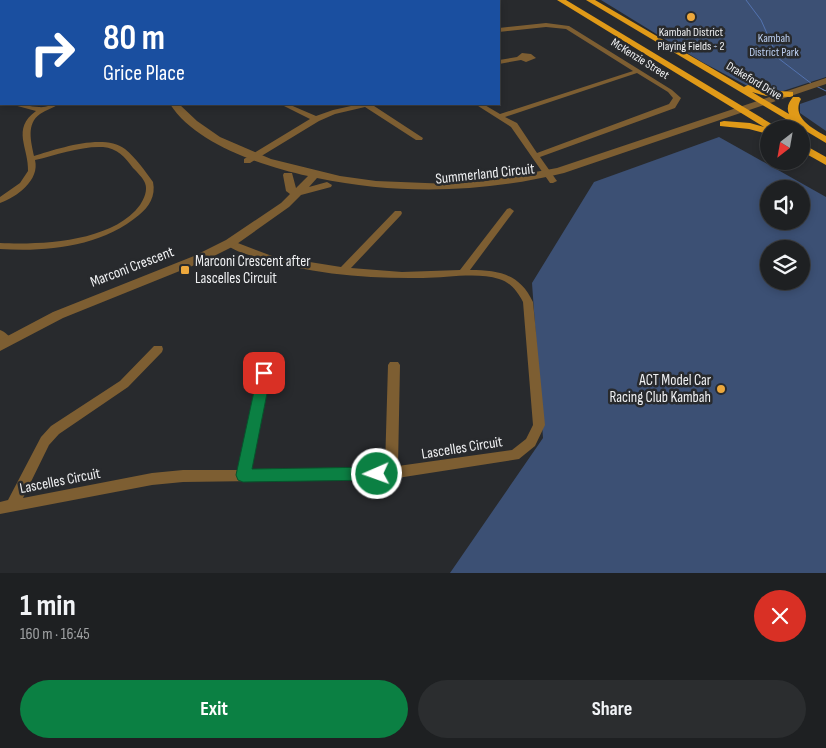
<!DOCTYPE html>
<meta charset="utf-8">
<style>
:root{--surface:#1e2022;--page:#2b2d2f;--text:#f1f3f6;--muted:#a1a3a5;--line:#3c3e40;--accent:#0b8043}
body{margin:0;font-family:"Sofia Sans Condensed",sans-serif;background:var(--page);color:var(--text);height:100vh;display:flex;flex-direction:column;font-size:19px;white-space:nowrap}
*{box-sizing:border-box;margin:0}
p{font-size:16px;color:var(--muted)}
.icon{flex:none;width:28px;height:28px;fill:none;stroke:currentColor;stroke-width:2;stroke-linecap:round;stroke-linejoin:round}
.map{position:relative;height:573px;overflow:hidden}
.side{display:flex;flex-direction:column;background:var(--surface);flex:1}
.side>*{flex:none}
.guide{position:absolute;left:0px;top:0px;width:500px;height:105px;box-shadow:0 2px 8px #0003,0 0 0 1px var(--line);background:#1a4fa0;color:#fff;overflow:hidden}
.needle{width:32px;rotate:211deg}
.controls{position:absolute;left:760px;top:120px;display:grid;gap:10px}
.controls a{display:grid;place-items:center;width:50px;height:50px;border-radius:50%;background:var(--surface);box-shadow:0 2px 8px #0003,0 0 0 1px var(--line);font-size:25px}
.pin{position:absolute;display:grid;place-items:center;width:42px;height:42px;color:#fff;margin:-21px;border-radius:10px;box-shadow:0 2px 8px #0006}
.me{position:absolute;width:55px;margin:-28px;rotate:268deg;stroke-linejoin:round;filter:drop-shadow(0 0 4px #0008)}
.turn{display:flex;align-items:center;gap:18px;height:105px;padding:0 20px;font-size:22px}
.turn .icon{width:65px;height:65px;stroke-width:2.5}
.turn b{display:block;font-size:35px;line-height:42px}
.round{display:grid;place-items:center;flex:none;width:52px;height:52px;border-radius:26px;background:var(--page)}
.head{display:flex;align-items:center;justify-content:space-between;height:85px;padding:0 20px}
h1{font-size:30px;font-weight:700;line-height:38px}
.cta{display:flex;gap:10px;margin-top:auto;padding:10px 20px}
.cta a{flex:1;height:58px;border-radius:30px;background:var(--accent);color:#fff;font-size:20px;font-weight:700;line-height:58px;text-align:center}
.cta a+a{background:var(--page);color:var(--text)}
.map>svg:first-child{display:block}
</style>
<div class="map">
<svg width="826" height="573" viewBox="0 0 826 573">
<rect width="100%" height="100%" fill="#282a2d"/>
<g fill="#3c5074" fill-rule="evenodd">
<path d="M 601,0 L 826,0 L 826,77 L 783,91 L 775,92 L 753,89 L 702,62 Z"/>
<path d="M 826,95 L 826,131 L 800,113 L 800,104 Z"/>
<path d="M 719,137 L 826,197 L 826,573 L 450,573 L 543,438 L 532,283 L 594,182 ZM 769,189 L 801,189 L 801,221 L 769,221 ZM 769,249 L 801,249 L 801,281 L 769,281 Z"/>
</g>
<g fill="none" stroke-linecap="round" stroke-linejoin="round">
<path stroke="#5373b0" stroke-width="1" d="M 746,0 L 761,20 L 778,58 L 812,84 L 826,91"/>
<g fill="#7d5e32" fill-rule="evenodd">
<rect x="184" y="0" width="6" height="1"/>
<path d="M 418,0 L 424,0 L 425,1 L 419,1 Z"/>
<path d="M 546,23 L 569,26 L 672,90 L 681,98 L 675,108 L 540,157 L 557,181 L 553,183 L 550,183 L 511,127 L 475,104 L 483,104 L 500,114 L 633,71 L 566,29 L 546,27 L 499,32 L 499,28 ZM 637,73 L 668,92 L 673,98 L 669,104 L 537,153 L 517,123 L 505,117 Z"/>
<rect x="0" y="29" width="1" height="4"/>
<path d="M 522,53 L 531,54 L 536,58 L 526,62 L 521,60 L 499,64 L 499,60 L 517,57 Z"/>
<rect x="0" y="99" width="1" height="4"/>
<path d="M 10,104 C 20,103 29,107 39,107 C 45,108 51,104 59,104 C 53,108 46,110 40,114 C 26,124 31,141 34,156 C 58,149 103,133 125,149 C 136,158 145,171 153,182 C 156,196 149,207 139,215 C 101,247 47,252 0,249 L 0,243 C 41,245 113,242 140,205 C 144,199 148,190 145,183 C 143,178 137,172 133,168 C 125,157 117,148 103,147 C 80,146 57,155 35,160 C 40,180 17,197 0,203 L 0,197 L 20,183 L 28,171 C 29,148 11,129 36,111 Z"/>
<path d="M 280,104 L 288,104 L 316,116 L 333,110 L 360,104 L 371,104 L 423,138 L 422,140 L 416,140 L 365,107 L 335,114 L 319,121 L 250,163 L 244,163 L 244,159 L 310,119 Z"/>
<path d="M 510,208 L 514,211 L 470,270 C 499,270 520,274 533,302 L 545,425 L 535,446 L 519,459 L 391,479 L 183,482 L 152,485 L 0,514 L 0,502 L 8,500 L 41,437 L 51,426 L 120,381 L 154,346 L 162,346 L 163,349 L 162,352 L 128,387 L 59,434 L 49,445 L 23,498 L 152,473 L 183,470 L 238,470 L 262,356 L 264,353 L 272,353 L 274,356 L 251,469 L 385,467 L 388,365 L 390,362 L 398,362 L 400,365 L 398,466 L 512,450 L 526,439 L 533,425 L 523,302 C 518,292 510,282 499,279 C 477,272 446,278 423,278 C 368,279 309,274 256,257 C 246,254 233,251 225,243 L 230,240 L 272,256 L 341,267 L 395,211 L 401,211 L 402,213 L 401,215 L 351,268 L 402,272 L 460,270 L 507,209 Z"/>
<path d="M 0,330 C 5,332 10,336 12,341 L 11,344 L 7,345 L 0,341 Z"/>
</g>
<g fill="#7d5e32" fill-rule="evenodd">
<rect x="96" y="0" width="9" height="1"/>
<path d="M 826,78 L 826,84 L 564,173 C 482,193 399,195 317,178 L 309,187 L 327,182 L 332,185 L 331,187 L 301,195 L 289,207 L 234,246 L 202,262 L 63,318 L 0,351 L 0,340 L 53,312 L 194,256 L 226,240 L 281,203 L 290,194 L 286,191 L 283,175 L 284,173 L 292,173 L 296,188 L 308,176 C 263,166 195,144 170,104 L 179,104 L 197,121 L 220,137 L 271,159 L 340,176 L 376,181 L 450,184 L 486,181 L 557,168 Z"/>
</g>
<g fill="#e09a18" fill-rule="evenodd">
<path d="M 557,0 L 566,0 L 780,129 L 769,129 L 768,134 L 749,129 L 720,126 L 720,122 L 724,121 L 750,123 L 764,127 Z"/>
<path d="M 586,0 L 595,0 L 744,87 L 748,85 L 766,90 L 793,92 L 793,96 L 790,97 L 766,96 L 752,92 L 789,114 C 786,107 789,102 793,97 L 799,97 L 801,99 C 791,117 812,128 826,136 L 826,143 Z"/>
<path d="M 801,143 L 826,157 L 826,165 L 801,151 Z"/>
</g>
</g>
<path fill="#0b8043" stroke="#07532c" d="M 264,368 L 269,369 L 271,373 L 252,469 L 377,467 L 382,469 L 384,474 L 382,478 L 377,480 L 243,482 L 238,480 L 236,475 L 258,373 L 260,369 Z"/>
<g fill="#eda83c" stroke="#282a2d" stroke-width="2">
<circle cx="691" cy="17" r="5"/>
<rect x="180" y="265" width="10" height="10" rx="2.5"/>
<circle cx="721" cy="389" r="5"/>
</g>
<g text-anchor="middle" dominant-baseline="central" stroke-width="5" stroke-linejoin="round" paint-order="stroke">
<g font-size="12" fill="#eff0f2" stroke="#282a2d">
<text x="691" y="32">Kambah District<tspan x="691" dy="14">Playing Fields - 2</tspan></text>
</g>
<g font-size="12" fill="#bccff1" stroke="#282a2d">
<text x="774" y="38">Kambah<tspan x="774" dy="14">District Park</tspan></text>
</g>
<g font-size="12" fill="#eff0f2" stroke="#282a2d">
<text transform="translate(640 59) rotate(32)">McKenzie Street</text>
<text transform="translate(754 81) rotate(31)">Drakeford Drive</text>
</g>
<g font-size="15" fill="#eff0f2" stroke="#282a2d">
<text transform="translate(485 174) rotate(-6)">Summerland Circuit</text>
<text transform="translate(132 267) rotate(-21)">Marconi Crescent</text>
<text transform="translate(462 448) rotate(-9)">Lascelles Circuit</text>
<text transform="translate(60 481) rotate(-11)">Lascelles Circuit</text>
</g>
<g font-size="15" fill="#eff0f2" stroke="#282a2d" text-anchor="start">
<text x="195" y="261">Marconi Crescent after<tspan x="195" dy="17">Lascelles Circuit</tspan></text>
<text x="711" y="380" text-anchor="end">ACT Model Car<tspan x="711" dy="17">Racing Club Kambah</tspan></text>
</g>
</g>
</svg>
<div class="controls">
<a><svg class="needle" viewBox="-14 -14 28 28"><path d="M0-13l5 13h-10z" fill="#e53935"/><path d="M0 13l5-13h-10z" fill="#a1a3a5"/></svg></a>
<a><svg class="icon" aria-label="sound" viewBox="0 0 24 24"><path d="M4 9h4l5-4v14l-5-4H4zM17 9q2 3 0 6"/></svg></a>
<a><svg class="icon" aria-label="layers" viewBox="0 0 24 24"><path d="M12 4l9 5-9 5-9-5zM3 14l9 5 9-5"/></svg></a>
</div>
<div class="pin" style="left:264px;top:373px;background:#d93025"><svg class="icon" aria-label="arrive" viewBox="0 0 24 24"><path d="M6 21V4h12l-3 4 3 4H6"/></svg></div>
<svg class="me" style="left:377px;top:474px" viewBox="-20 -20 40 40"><circle r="17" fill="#0b8043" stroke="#fff" stroke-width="3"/><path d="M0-11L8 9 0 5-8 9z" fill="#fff"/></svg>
<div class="guide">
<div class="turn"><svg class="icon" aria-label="right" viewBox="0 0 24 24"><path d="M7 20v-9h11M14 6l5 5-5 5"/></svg><div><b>80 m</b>Grice Place</div></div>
</div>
</div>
<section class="side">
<div class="head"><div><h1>1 min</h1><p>160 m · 16:45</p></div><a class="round" style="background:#d93025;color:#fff"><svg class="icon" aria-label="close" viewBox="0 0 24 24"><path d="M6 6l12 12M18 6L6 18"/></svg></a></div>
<div class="cta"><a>Exit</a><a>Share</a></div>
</section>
